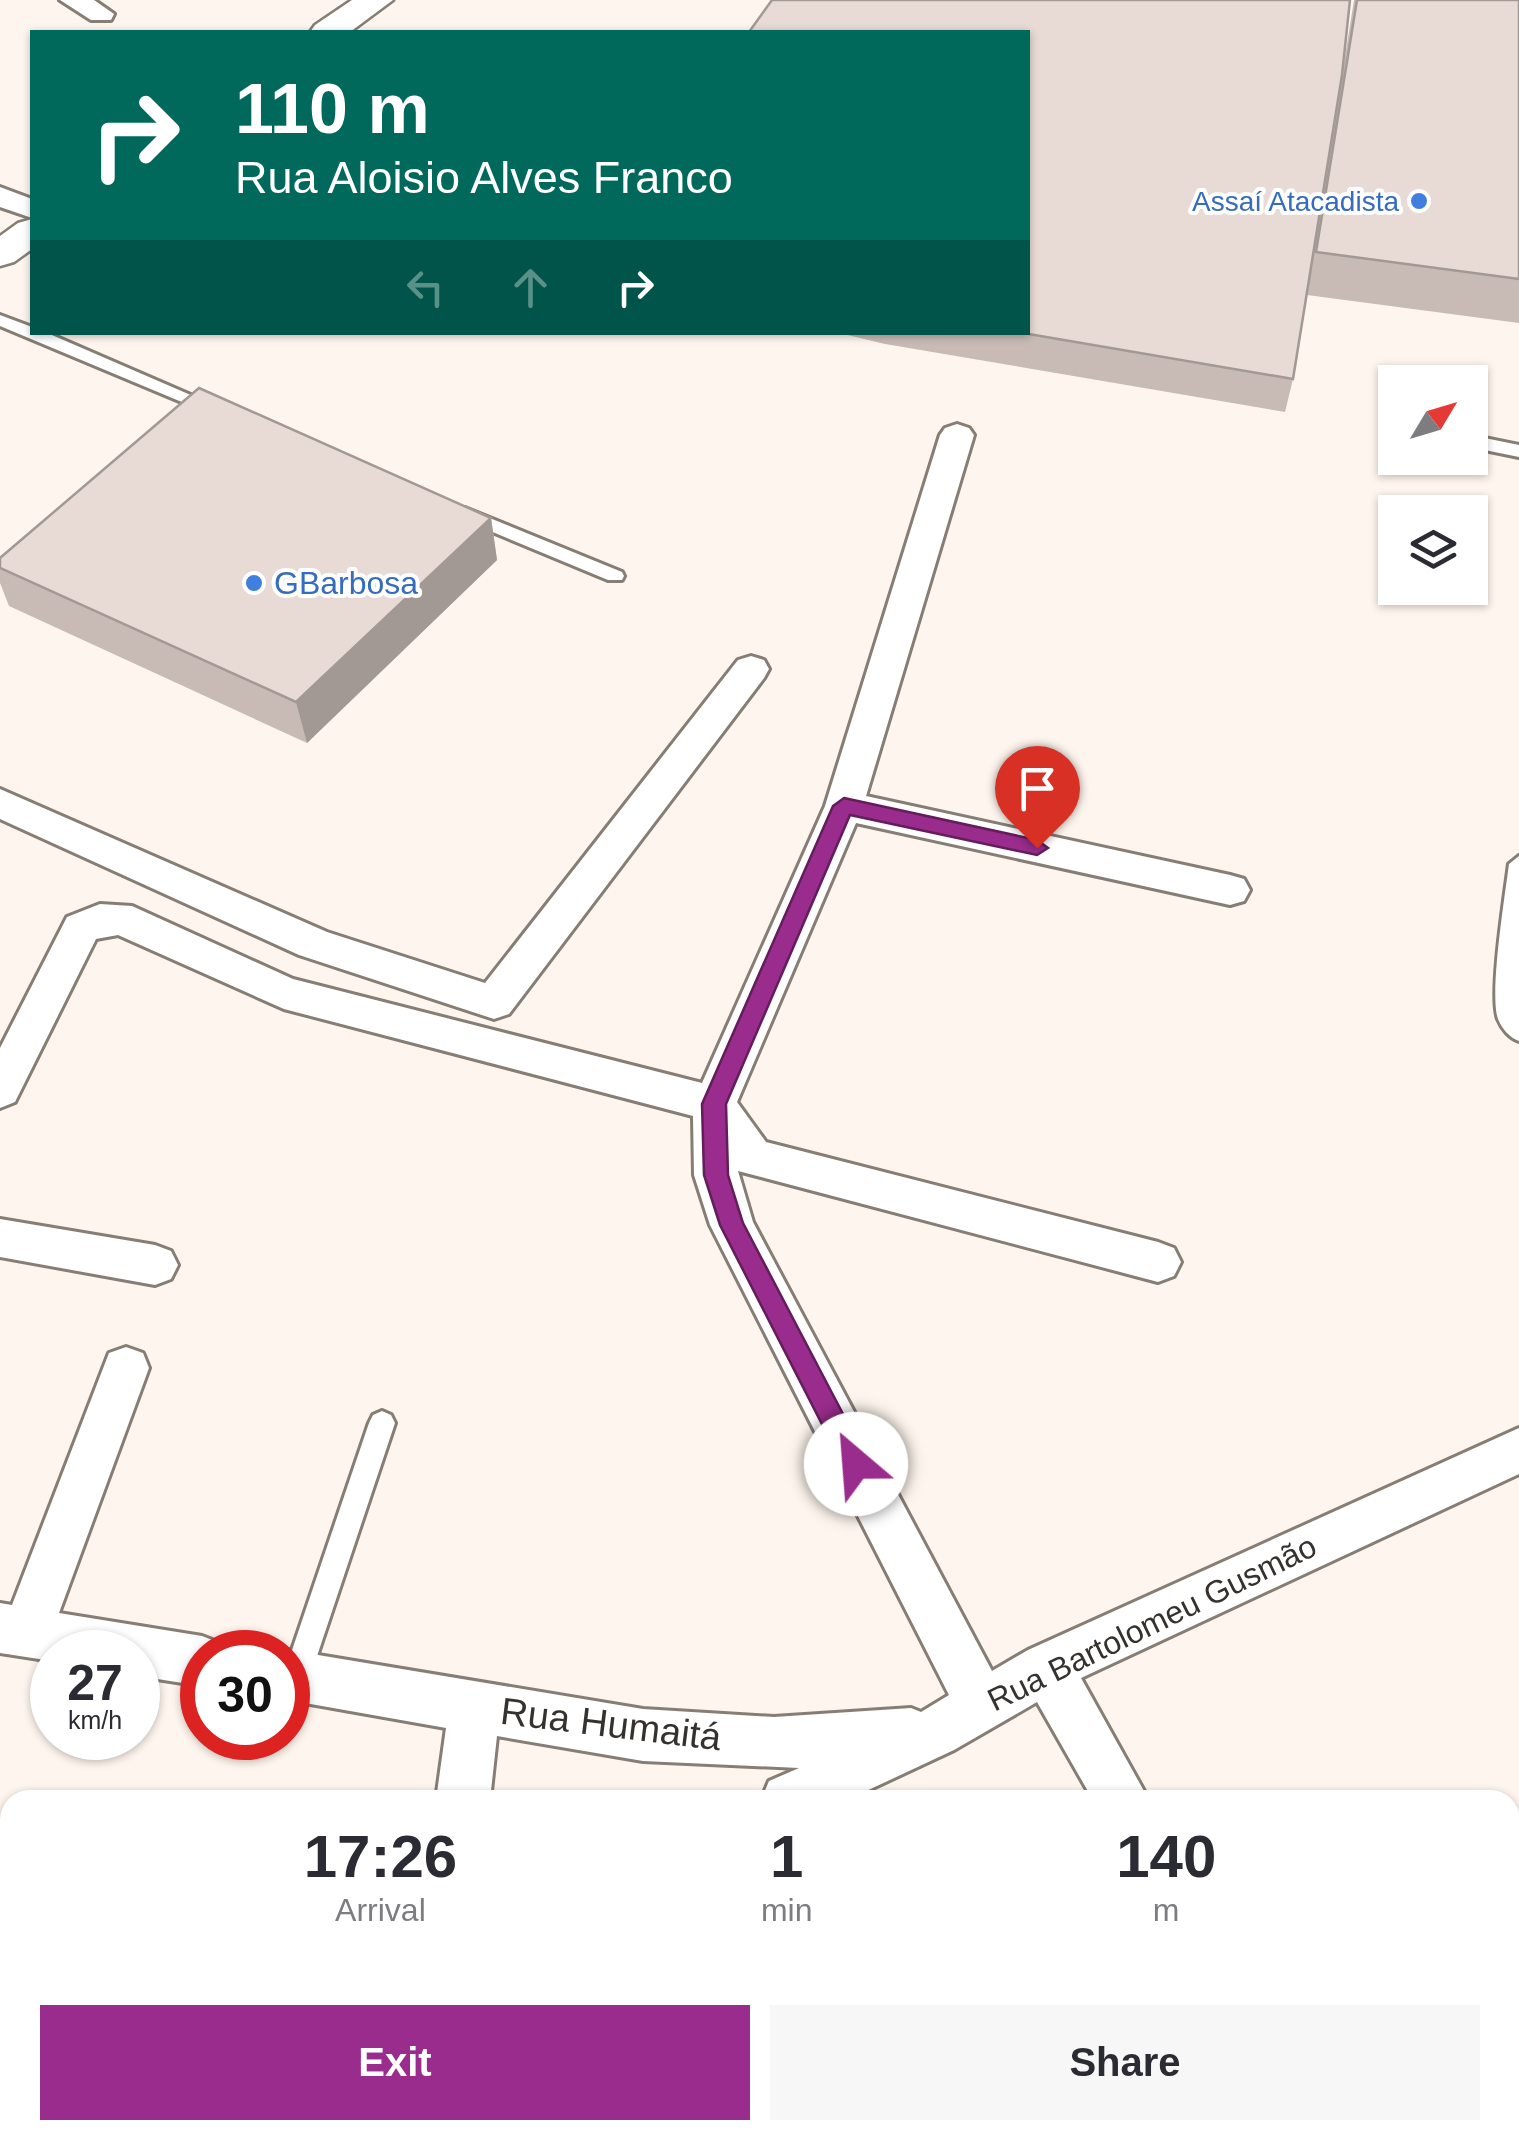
<!DOCTYPE html>
<meta charset="utf-8">
<style>
:root{--surface:#fff;--page:#f7f7f7;--text:#2b2b33;--muted:#7c7c81;--accent:#992c8c}
body{margin:0;font-family:Helvetica,sans-serif;background:var(--page);color:var(--text);height:100vh;display:flex;flex-direction:column;font-size:38px;white-space:nowrap}
*{box-sizing:border-box;margin:0}
p{font-size:32px;color:var(--muted)}
.icon{flex:none;width:55px;height:55px;fill:none;stroke:currentColor;stroke-width:2;stroke-linecap:round;stroke-linejoin:round}
.map{position:relative;flex:1;overflow:hidden}
.panel{position:absolute;left:0px;top:1790px;width:1520px;height:350px;display:flex;flex-direction:column;background:var(--surface);border-radius:30px 30px 0 0;box-shadow:0 2px 8px #0004}
.panel>*{flex:none}
.banner{position:absolute;left:30px;top:30px;width:1000px;height:305px;border-radius:0px;box-shadow:0 2px 8px #0004;background:#00695c;color:#fff;overflow:hidden}
.needle{width:65px;rotate:52deg}
.fabs{position:absolute;left:1378px;top:365px;display:grid;gap:20px}
.fabs a{display:grid;place-items:center;width:110px;height:110px;border-radius:0px;background:var(--surface);box-shadow:0 2px 8px #0004;font-size:50px}
.speed{position:absolute;left:30px;top:1630px;display:flex;gap:20px;font-size:50px;font-weight:700;text-align:center}
.speed>*{display:grid;place-content:center;width:130px;height:130px;border-radius:50%;background:var(--surface);box-shadow:0 2px 8px #0004;line-height:1}
.speed small{font-size:25px;font-weight:400}
.speed .limit{border:15px solid #d22;background:#fff;color:#111}
.pin{position:absolute;display:grid;place-items:center;width:85px;height:85px;color:#fff;margin:-102px -42px;border-radius:50% 50% 50% 0;rotate:-45deg;box-shadow:0 0 10px #0007}
.pin .icon{rotate:45deg}
.me{position:absolute;width:110px;margin:-55px;rotate:333deg;stroke-linejoin:round;filter:drop-shadow(0 0 8px #0008)}
.turn{display:flex;align-items:center;gap:35px;height:210px;padding:0 40px;font-size:45px}
.turn .icon{width:130px;height:130px;stroke-width:2.5}
.turn b{display:block;font-size:70px;line-height:85px}
.lanes{display:flex;align-items:center;height:95px;padding:0 40px;background:#0003;justify-content:center;gap:50px;direction:ltr}
.lanes .off{opacity:.35}
.eta{display:flex;justify-content:space-evenly;align-items:center;height:170px;text-align:center}
.eta b{font-size:60px;font-weight:700;line-height:70px}
.primary-button{display:flex;gap:20px;margin-top:auto;padding:20px 40px}
.primary-button a{flex:1;height:115px;border-radius:0px;background:var(--accent);color:#fff;font-size:40px;font-weight:700;line-height:115px;text-align:center}
.primary-button a+a{background:var(--page);color:var(--text)}
.map>svg:first-child{display:block}
</style>
<div class="map">
<svg width="1519" height="2140" viewBox="0 0 1519 2140">
<rect width="100%" height="100%" fill="#fef6ee"/>
<g fill="none" stroke-linecap="round" stroke-linejoin="round">
<g stroke="#867d74" stroke-width="6">
<g id="lane">
<path d="M 0,315 L 32,327 L 32,332 L 45,332 L 223,409 L 214,414 L 208,413 L 0,326 Z"/>
<path d="M 1470,435 L 1519,445 L 1519,457 L 1470,447 Z"/>
<path d="M 465,508 L 622,572 L 624,576 L 622,580 L 608,580 L 459,518 L 459,510 Z"/>
<path d="M 1519,856 L 1519,1041 C 1510,1038 1502,1029 1498,1019 C 1489,995 1505,895 1509,864 Z"/>
<path d="M 382,1411 L 391,1415 L 395,1423 L 310,1677 L 306,1687 L 296,1691 L 288,1687 L 288,1662 L 369,1423 L 373,1415 Z"/>
</g>
</g>
<g stroke="#867d74" stroke-width="6">
<g id="street">
<path d="M 60,0 L 94,0 L 114,14 L 111,20 L 91,20 Z"/>
<path d="M 0,187 L 32,199 L 32,218 L 0,207 Z"/>
<path d="M 957,424 L 969,428 L 974,435 L 866,796 L 1230,875 L 1244,879 L 1250,890 L 1244,901 L 1230,905 L 856,823 L 737,1102 L 766,1142 L 1158,1242 L 1174,1248 L 1181,1262 L 1174,1276 L 1158,1282 L 738,1171 L 753,1222 L 992,1671 L 1028,1650 L 1519,1428 L 1519,1474 L 1081,1678 L 1149,1800 L 1093,1800 L 1037,1702 L 954,1750 L 847,1800 L 761,1800 L 769,1781 L 799,1768 L 643,1761 L 497,1736 L 490,1800 L 436,1800 L 446,1728 L 288,1700 L 288,1652 L 281,1652 L 288,1650 L 643,1709 L 774,1717 L 911,1708 L 921,1712 L 949,1695 L 710,1225 L 694,1175 L 693,1116 L 284,1009 L 118,935 L 96,939 L 15,1102 L 0,1108 L 0,1048 L 67,917 L 100,904 L 132,906 L 293,979 L 702,1083 L 825,806 L 940,435 L 945,428 Z"/>
<path d="M 751,656 L 764,660 L 769,669 L 764,678 L 509,1014 L 494,1019 L 299,955 L 0,819 L 0,789 L 327,932 L 485,983 L 738,660 Z"/>
<path d="M 0,1219 L 155,1245 L 171,1251 L 178,1265 L 171,1279 L 155,1285 L 0,1257 Z"/>
<path d="M 126,1347 L 143,1353 L 149,1368 L 59,1613 L 202,1636 L 220,1643 L 224,1652 L 202,1652 L 202,1686 L 138,1676 L 138,1652 L 52,1652 L 52,1661 L 0,1653 L 0,1603 L 12,1605 L 109,1353 Z"/>
<path d="M 10,2086 L 10,2130 L 33,2130 L 20,2140 L 0,2140 L 0,2090 Z"/>
<path d="M 369,2130 L 427,2130 L 424,2140 L 366,2140 Z"/>
<path d="M 1284,2130 L 1344,2130 L 1348,2140 L 1288,2140 Z"/>
</g>
</g>
<g stroke="#867d74" stroke-width="5">
<g id="secondary">
<path d="M 352,0 L 393,0 L 350,32 L 310,32 L 315,25 Z"/>
<path d="M 32,219 L 32,249 L 14,262 L 0,266 L 0,236 L 18,223 Z"/>
</g>
</g>
<use href="#lane" fill="#fff" fill-rule="evenodd"/>
<use href="#street" fill="#fff" fill-rule="evenodd"/>
<use href="#secondary" fill="#fff" fill-rule="evenodd"/>
</g>
<g fill="#c8bbb6">
<path d="M 1354,0 L 1519,0 L 1519,323 L 1307,295 L 1293,379 L 1285,412 L 885,344 L 835,332 L 1028,332 L 1340,88 Z"/>
<path d="M 491,518 L 497,560 L 307,743 L 9,606 L 0,583 L 0,558 Z"/>
</g>
<path fill="#a29994" d="M 491,518 L 497,560 L 307,743 L 296,702 Z"/>
<g fill="#e8dad4" stroke="#a29994" stroke-width="2.5">
<path d="M 772,0 L 1350,0 L 1342,75 L 1293,379 L 1017,332 L 1028,332 L 1028,32 L 749,32 Z"/>
<path d="M 1357,0 L 1519,0 L 1519,279 L 1316,252 Z"/>
<path d="M 199,388 L 491,518 L 296,702 L 0,568 L 0,558 Z"/>
</g>
<path fill="#992c8c" stroke="#631d5b" stroke-width="2.5" d="M 844,798 L 1037,840 L 1048,848 L 1037,855 L 850,815 L 726,1104 L 728,1175 L 743,1223 L 865,1456 L 869,1464 L 865,1473 L 856,1477 L 847,1473 L 720,1225 L 704,1175 L 702,1104 L 833,806 Z"/>
<g fill="#3f7fe0" stroke="#fff" stroke-width="4">
<circle cx="1419" cy="201" r="10"/>
<circle cx="254" cy="583" r="10"/>
</g>
<g text-anchor="middle" dominant-baseline="central" stroke-width="8" stroke-linejoin="round" paint-order="stroke">
<g font-size="28" fill="#366cbe" stroke="#fff" text-anchor="end">
<text x="1399" y="201">Assaí Atacadista</text>
</g>
<g font-size="32" fill="#366cbe" stroke="#fff" text-anchor="start">
<text x="274" y="583">GBarbosa</text>
</g>
<g font-size="32" fill="#35312e" stroke="#fff">
<text transform="translate(1152 1623) rotate(-26)">Rua Bartolomeu Gusmão</text>
</g>
<g font-size="38" fill="#35312e" stroke="#fff">
<text transform="translate(611 1724) rotate(7)">Rua Humaitá</text>
</g>
</g>
</svg>
<div class="fabs">
<a><svg class="needle" viewBox="-14 -14 28 28"><path d="M0-13l5 13h-10z" fill="#e53935"/><path d="M0 13l5-13h-10z" fill="#7c7c81"/></svg></a>
<a><svg class="icon" aria-label="layers" viewBox="0 0 24 24"><path d="M12 4l9 5-9 5-9-5zM3 14l9 5 9-5"/></svg></a>
</div>
<div class="speed"><div>27<small>km/h</small></div><div class="limit">30</div></div>
<div class="pin" style="left:1037px;top:848px;background:#d93025"><svg class="icon" aria-label="arrive" viewBox="0 0 24 24"><path d="M6 21V4h12l-3 4 3 4H6"/></svg></div>
<svg class="me" style="left:856px;top:1464px" viewBox="-20 -20 40 40"><circle r="19" fill="#fff"/><path d="M0-13L10 11 0 6-10 11z" fill="#992c8c"/></svg>
<div class="banner">
<div class="turn"><svg class="icon" aria-label="right" viewBox="0 0 24 24"><path d="M7 20v-9h11M14 6l5 5-5 5"/></svg><div><b>110 m</b>Rua Aloisio Alves Franco</div></div>
<div class="lanes"><svg class="icon off" aria-label="left" viewBox="0 0 24 24"><path d="M17 20v-9H6M10 6l-5 5 5 5"/></svg><svg class="icon off" aria-label="ahead" viewBox="0 0 24 24"><path d="M12 20V5M6 11l6-6 6 6"/></svg><svg class="icon" aria-label="right" viewBox="0 0 24 24"><path d="M7 20v-9h11M14 6l5 5-5 5"/></svg></div>
</div>
<section class="panel">
<div class="eta">
<div><b>17:26</b><p>Arrival</p></div>
<div><b>1</b><p>min</p></div>
<div><b>140</b><p>m</p></div>
</div>
<div class="primary-button"><a>Exit</a><a>Share</a></div>
</section>
</div>
